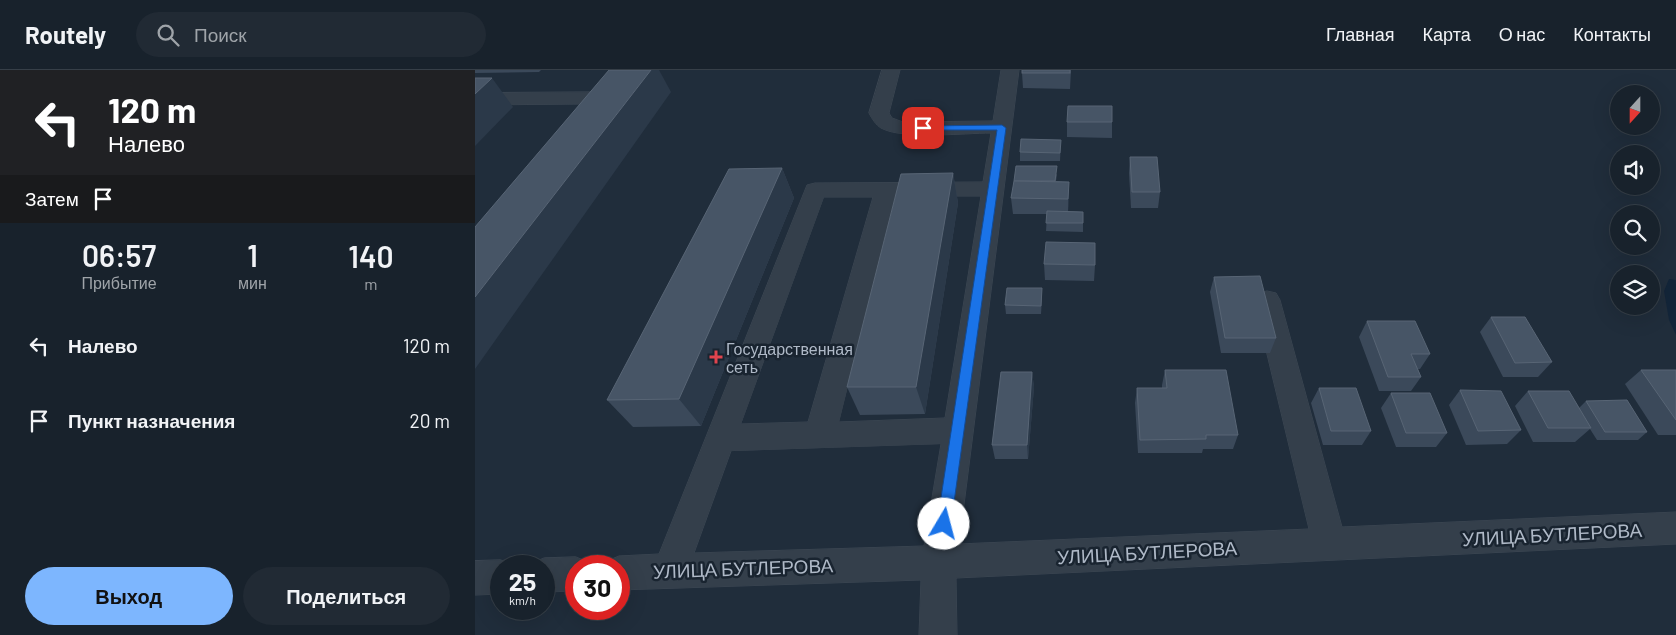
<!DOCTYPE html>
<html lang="ru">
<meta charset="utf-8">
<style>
:root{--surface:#18222c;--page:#212a34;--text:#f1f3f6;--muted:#9fa4a9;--line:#363f48;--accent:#7db6fe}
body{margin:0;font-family:Barlow,sans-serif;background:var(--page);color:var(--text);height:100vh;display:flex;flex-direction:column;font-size:19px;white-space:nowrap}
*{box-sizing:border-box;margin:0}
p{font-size:16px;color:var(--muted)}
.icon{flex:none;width:28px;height:28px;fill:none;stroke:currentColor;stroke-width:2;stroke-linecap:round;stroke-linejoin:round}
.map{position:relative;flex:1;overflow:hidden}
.panel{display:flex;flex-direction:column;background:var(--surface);width:475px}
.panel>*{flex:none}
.hud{background:#202124;color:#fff;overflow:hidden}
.needle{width:32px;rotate:201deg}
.fabs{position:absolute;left:1135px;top:15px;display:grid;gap:10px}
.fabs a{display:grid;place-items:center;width:50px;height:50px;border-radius:50%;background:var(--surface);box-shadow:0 5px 20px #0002,0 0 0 1px var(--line);font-size:25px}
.speed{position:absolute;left:15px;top:485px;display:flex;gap:10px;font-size:25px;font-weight:700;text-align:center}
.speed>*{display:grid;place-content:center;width:65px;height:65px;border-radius:50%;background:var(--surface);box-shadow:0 5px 20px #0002,0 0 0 1px var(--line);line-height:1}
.speed small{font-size:12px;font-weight:400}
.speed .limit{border:8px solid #d22;background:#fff;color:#111}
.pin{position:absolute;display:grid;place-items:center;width:42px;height:42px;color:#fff;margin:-21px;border-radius:10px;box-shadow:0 2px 8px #0006}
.me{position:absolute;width:55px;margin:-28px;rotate:8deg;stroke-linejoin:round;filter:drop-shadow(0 0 4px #0008)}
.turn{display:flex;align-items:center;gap:18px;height:105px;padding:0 25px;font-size:22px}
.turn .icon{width:65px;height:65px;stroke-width:2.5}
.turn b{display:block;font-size:35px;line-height:42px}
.then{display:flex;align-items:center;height:48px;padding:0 25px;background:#0003;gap:10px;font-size:19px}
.eta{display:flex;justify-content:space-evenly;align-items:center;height:85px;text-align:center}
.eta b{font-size:30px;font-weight:600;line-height:35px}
.cta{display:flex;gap:10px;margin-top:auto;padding:10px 25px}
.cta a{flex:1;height:58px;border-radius:30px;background:var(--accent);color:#111;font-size:20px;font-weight:600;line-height:58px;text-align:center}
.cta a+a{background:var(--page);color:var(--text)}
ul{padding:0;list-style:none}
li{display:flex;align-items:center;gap:15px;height:75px;padding:0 25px}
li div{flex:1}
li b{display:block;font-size:19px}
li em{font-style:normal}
header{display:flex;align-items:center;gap:30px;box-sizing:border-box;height:70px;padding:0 25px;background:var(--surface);border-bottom:1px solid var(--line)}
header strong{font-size:24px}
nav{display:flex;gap:28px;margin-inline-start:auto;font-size:18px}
.search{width:350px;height:45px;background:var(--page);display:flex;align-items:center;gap:12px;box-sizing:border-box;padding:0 18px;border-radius:28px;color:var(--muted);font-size:19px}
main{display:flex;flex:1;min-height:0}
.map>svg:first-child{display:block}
</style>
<header>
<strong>Routely</strong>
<div class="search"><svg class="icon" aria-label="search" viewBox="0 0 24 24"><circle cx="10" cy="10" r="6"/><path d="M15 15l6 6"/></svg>Поиск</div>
<nav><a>Главная</a><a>Карта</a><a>О нас</a><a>Контакты</a></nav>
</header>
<main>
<section class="panel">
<div class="hud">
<div class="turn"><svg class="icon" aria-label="left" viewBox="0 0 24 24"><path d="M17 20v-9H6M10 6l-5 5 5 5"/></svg><div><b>120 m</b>Налево</div></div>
<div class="then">Затем<svg class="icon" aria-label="arrive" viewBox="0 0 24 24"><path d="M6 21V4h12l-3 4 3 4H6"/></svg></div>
</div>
<div class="eta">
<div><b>06:57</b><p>Прибытие</p></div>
<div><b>1</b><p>мин</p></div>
<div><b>140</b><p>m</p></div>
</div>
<ul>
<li><svg class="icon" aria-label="left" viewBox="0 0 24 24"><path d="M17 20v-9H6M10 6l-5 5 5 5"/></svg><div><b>Налево</b></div><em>120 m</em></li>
<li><svg class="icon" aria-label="arrive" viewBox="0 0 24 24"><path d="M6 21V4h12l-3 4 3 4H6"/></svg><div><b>Пункт назначения</b></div><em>20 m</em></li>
</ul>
<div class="cta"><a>Выход</a><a>Поделиться</a></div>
</section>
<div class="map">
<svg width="1201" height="565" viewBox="0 0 1201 565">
<rect width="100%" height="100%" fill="#202d3b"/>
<path fill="#132539" d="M 1194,209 L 1201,210 L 1201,265 L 1194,250 L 1189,221 Z"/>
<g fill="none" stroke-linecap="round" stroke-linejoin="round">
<g stroke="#3d4854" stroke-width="1">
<g id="minor">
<path d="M 407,0 L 425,0 L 414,43 L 417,48 L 428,52 L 518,51 L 526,0 L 544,0 L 484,474 L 834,459 L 779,230 L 783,223 L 792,221 L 801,223 L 805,230 L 867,457 L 1201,442 L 1201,474 L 481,508 L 482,565 L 444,565 L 446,510 L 144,520 L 144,496 L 129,496 L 132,491 L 144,486 L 184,484 L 332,115 L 340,113 L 508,112 L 516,63 C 489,63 428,70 406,58 C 401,55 397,49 394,43 ZM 420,126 L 506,126 L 470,348 L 364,352 ZM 349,127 L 398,127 L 333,352 L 266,354 ZM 466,374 L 449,476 L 219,483 L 256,381 Z"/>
<path d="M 122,22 L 129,24 L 131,28 C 123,40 114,56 98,52 L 95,48 L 107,34 L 0,35 L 0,23 Z"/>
<path d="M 101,487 L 113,492 L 115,496 L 101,496 L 101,521 L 69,522 L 69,496 L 55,496 L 57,493 L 69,488 Z"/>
<path d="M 26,490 L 39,496 L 26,496 L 26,524 L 0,525 L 0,491 Z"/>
</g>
</g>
<use href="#minor" fill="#343f4b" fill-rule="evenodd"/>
</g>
<g fill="#3b495a">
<path d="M 0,0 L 66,0 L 64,2 L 0,3 Z"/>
<path d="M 596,0 L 595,19 L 548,18 L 547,3 Z"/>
<path d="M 592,52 L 637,52 L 637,68 L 592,67 Z"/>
<path d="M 586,70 L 585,91 L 545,91 L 545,82 Z"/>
<path d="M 655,87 L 685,122 L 683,138 L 656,138 L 654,103 Z"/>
<path d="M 307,98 L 319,128 L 226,356 L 158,357 L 132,330 Z"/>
<path d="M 478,103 L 483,133 L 450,344 L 385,345 L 372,317 Z"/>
<path d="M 582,104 L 581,111 L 594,112 L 593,141 L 608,142 L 608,162 L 571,161 L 572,144 L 538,144 L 536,128 Z"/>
<path d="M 569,194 L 620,195 L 619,211 L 570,210 Z"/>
<path d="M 739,207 L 801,268 L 795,283 L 746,283 L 735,222 Z"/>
<path d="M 567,218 L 567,227 L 566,244 L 531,244 L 530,235 Z"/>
<path d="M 1016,247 L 1077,292 L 1063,307 L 1028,307 L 1005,262 Z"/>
<path d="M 892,251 L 955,284 L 945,299 L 943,299 L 946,307 L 936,321 L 904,321 L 884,267 Z"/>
<path d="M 690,300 L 763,365 L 758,379 L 728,379 L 727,383 L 663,383 L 660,333 L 662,318 L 687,318 L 687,315 Z"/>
<path d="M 1166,300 L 1201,300 L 1201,365 L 1183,365 L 1150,314 Z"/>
<path d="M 557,302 L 559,317 L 553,389 L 520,389 L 517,375 Z"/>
<path d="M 844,318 L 896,361 L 887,375 L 848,375 L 836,333 Z"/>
<path d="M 985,320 L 1046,360 L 1032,374 L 991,375 L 974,335 Z"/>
<path d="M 1053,321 L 1104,338 L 1111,331 L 1172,362 L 1163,370 L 1122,370 L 1115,359 L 1100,372 L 1058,372 L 1040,336 Z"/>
<path d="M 916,323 L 972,363 L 961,377 L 921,377 L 906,338 Z"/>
</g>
<g fill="#2b3949">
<path d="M 176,0 L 184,0 L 196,22 L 0,299 L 0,227 Z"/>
<path d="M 17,8 L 38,37 L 0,76 L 0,24 Z"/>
<path d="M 307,98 L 319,128 L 226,356 L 204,329 Z"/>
<path d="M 478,103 L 483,133 L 450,344 L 441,317 Z"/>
<path d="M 594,112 L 594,127 L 593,145 L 593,129 Z"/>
<path d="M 557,302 L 559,317 L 553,389 L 552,375 Z"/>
</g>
<g fill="#475566" stroke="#586575">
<path d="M 134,0 L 176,0 L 0,227 L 0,157 Z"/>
<rect x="547" y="0" width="48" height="3"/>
<path d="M 0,8 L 17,8 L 0,24 Z"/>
<path d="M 593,36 L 637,36 L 637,52 L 592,52 Z"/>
<path d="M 546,69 L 586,70 L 585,83 L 545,82 Z"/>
<path d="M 655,87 L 682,87 L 685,122 L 657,122 Z"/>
<path d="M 541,96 L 582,96 L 580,111 L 539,111 Z"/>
<path d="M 307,98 L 204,329 L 132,330 L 254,99 Z"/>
<path d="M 478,103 L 441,317 L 372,317 L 426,104 Z"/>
<path d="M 539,111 L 594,112 L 593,129 L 536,128 Z"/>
<path d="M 572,141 L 608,142 L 608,153 L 571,153 Z"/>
<path d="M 571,172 L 620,173 L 620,195 L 569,194 Z"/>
<path d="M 785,206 L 801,268 L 750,268 L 739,207 Z"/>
<path d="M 532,218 L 567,218 L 566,236 L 530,235 Z"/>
<path d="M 1016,247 L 1050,247 L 1077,292 L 1040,293 Z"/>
<path d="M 892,251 L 940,251 L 955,284 L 936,284 L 946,307 L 913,307 Z"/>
<path d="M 690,300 L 751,300 L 763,365 L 731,365 L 731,369 L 665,370 L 662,318 L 692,318 Z"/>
<path d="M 1166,300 L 1201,300 L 1201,350 Z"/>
<path d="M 526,302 L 557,302 L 552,375 L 517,375 Z"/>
<path d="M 844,318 L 881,318 L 896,361 L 856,361 Z"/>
<path d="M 985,320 L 1026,321 L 1046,360 L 1003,361 Z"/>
<path d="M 1053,321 L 1094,321 L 1116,358 L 1073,358 Z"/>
<path d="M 916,323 L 955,323 L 972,363 L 931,363 Z"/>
<path d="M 1152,330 L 1172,362 L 1130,362 L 1111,331 Z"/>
</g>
<path fill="#1a73e8" stroke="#114b97" d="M 527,55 L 531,58 L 476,454 L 474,459 L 469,461 L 464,459 L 462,454 L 522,60 L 448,60 L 444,58 L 448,56 Z"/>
<path fill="#e0444e" stroke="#192430" stroke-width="2" d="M238.5 279.5h5v5h5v5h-5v5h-5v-5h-5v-5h5z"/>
<g text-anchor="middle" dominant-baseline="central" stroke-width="5" stroke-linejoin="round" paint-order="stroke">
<g font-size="16" fill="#afb9c7" stroke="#192430" text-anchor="start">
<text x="251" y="278">Государственная<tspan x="251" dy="18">сеть</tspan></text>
</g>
<g font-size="19" fill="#afb9c7" stroke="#192430">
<text transform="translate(1077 464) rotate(-3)">УЛИЦА БУТЛЕРОВА</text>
<text transform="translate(672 482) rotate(-3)">УЛИЦА БУТЛЕРОВА</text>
<text transform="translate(268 498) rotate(-2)">УЛИЦА БУТЛЕРОВА</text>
</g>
</g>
</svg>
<div class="fabs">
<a><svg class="needle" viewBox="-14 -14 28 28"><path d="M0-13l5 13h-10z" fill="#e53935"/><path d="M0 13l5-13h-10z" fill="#9fa4a9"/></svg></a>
<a><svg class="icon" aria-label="sound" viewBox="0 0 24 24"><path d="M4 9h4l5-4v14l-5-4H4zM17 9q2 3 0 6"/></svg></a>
<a><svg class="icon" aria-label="search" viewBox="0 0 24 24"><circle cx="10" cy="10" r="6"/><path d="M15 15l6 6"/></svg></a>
<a><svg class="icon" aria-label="layers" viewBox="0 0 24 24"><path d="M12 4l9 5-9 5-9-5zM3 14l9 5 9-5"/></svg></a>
</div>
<div class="speed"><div>25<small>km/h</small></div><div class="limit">30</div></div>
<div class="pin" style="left:448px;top:58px;background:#d93025"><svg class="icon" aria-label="arrive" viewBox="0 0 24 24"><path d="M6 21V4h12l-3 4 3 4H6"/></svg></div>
<svg class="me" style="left:469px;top:454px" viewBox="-20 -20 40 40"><circle r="19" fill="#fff"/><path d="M0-13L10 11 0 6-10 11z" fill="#1a73e8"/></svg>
</div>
</main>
